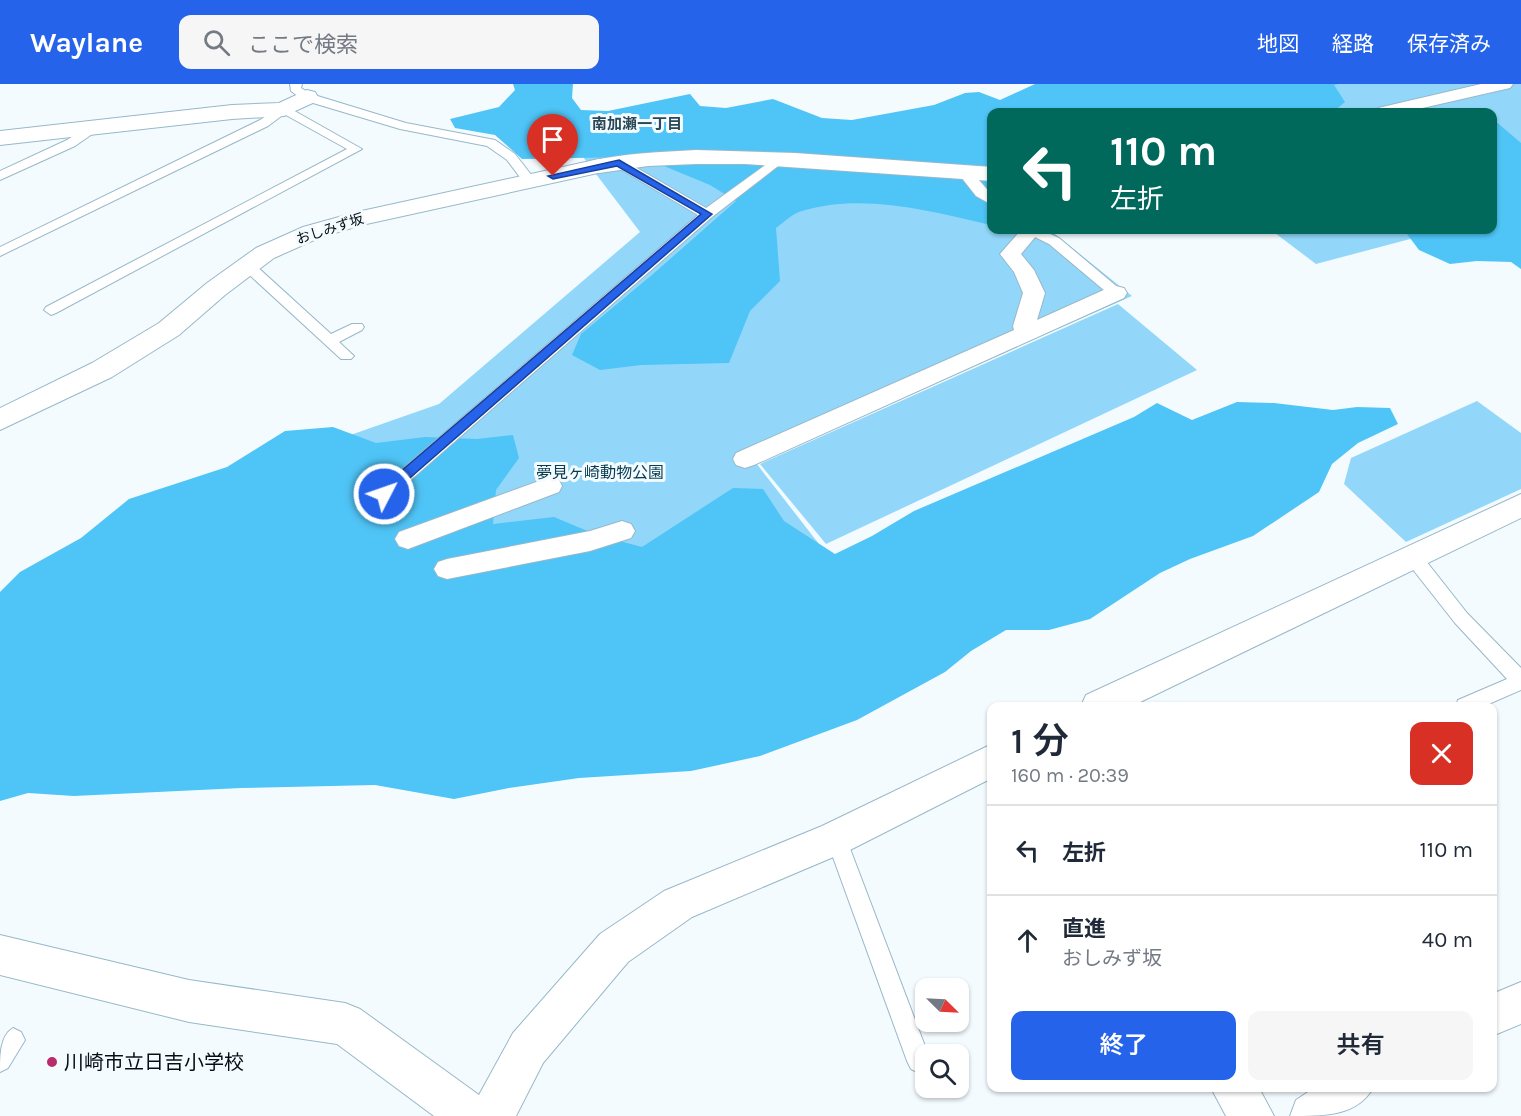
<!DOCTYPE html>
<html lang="ja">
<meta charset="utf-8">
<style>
:root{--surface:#fff;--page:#f6f6f7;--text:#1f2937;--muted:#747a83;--line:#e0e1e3;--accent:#2563eb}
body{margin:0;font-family:Karla,"Noto Sans JP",sans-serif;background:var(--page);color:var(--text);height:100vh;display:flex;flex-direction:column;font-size:22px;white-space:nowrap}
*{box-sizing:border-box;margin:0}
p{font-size:20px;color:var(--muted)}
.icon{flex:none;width:33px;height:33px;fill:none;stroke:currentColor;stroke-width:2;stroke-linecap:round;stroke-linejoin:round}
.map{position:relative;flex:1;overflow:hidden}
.panel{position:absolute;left:987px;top:618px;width:510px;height:390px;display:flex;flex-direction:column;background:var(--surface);border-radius:12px;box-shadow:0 2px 4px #0004}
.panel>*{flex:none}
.hud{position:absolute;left:987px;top:24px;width:510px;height:126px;border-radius:12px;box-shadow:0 2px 4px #0004;background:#00695c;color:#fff;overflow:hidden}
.needle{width:39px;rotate:114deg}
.fabs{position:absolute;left:915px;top:894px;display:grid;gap:12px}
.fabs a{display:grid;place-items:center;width:54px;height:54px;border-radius:12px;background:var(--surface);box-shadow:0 2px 4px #0004;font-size:30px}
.pin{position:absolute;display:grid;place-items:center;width:51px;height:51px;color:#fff;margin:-62px -26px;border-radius:50% 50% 50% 0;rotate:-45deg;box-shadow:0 0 6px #0007}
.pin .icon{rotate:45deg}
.me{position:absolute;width:66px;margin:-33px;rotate:49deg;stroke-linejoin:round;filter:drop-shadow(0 0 4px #0008)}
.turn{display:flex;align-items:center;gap:21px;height:126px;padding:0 24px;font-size:27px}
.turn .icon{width:78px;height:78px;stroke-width:2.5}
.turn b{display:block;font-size:42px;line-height:51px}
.round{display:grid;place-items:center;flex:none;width:63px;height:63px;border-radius:12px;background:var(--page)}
.head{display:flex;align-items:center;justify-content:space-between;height:102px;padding:0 24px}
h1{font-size:36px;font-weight:600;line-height:45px}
.cta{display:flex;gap:12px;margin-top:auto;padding:12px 24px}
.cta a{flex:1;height:69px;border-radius:12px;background:var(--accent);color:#fff;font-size:24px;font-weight:600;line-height:69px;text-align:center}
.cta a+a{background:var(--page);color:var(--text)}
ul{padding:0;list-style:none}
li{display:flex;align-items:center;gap:18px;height:90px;padding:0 24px;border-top:2px solid var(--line)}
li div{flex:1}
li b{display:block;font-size:22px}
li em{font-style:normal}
header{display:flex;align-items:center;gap:36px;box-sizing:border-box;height:84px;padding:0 30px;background:var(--accent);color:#fff}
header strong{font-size:28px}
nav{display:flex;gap:33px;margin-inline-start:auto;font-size:21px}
.search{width:420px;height:54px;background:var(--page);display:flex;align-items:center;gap:15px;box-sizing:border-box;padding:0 21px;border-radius:12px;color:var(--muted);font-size:22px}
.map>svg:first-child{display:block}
</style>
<header>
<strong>Waylane</strong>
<div class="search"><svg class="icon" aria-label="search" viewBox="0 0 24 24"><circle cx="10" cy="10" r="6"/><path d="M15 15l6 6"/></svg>ここで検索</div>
<nav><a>地図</a><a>経路</a><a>保存済み</a></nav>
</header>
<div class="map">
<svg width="1521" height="1032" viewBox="0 0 1521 1032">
<rect width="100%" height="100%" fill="#f4fbff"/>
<g fill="#92d7f9">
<path d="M 1113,0 L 1521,0 L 1521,125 L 1493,133 L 1492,28 L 1037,28 Z"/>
<path d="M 991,45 L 992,146 L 1050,146 L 1132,212 L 756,379 L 819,460 L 635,545 L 0,544 L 136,426 L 439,320 L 640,148 L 580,69 Z"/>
<path d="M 1271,146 L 1444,146 L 1316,180 Z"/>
<path d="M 1118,220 L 1197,286 L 826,460 L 760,380 Z"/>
<path d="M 1477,317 L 1521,349 L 1521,405 L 1406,458 L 1344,400 L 1351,374 Z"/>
</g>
<g fill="#4fc4f6">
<path d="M 513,0 L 573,0 L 572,14 L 581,26 L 608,27 L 690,10 L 700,22 L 726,24 L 773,15 L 822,34 L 852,36 L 934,21 L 965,9 L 979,8 L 1000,16 L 1035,0 L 1338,0 L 1334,1 L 1345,18 L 1333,28 L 992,28 L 991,141 C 929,127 861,108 799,128 C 791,131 783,139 776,144 L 780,197 L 750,227 L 729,279 L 641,281 L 600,286 L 572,271 L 581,250 L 653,190 L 736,117 L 710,101 L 664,82 L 629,73 L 522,75 L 495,51 L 455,44 L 450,35 L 499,23 L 515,6 Z"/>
<path d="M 1493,35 L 1521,59 L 1521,185 L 1511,178 L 1477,177 L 1450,180 L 1419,166 L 1404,146 L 1492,146 Z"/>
<path d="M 1237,318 L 1274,319 L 1333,326 L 1357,323 L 1390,324 L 1398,340 L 1358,359 L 1332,380 L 1319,408 L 1253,452 L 1190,475 L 1160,489 L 1090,535 L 1049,546 L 1006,546 L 971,567 L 945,588 L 857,636 L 760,672 L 691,687 L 579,694 L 509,704 L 454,715 L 375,701 L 241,704 L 74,712 L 28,709 L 0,717 L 0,508 L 20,488 L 81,454 L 129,415 L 227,383 L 285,347 L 333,343 L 376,359 L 425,353 L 477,355 L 513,351 L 519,374 L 496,406 L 493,440 L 554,433 L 597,451 L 642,463 L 733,404 L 763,405 L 784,437 L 835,470 L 872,452 L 914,427 L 1134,333 L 1157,319 L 1192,336 Z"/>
</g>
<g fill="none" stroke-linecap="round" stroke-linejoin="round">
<g stroke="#97b8c9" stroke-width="2">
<g id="service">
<path d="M 290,0 L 302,0 L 301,4 L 311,10 L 406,39 L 495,56 L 515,70 L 536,97 L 530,101 L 525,100 L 507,76 L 487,62 L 400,45 L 303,16 L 291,7 Z"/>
<path d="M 284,21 L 362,65 L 56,229 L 51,231 L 44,226 L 46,223 L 347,65 L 284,30 L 268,42 L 0,172 L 0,163 L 260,36 Z"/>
<path d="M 94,39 L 98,40 L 98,46 L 75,62 L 0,96 L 0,87 L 67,56 Z"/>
<path d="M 778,72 L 782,73 L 784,76 L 782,79 L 712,133 L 390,414 L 378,414 L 376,410 L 378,406 L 698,131 L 615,82 L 613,79 L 615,76 L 623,76 L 706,124 Z"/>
<path d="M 966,86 L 971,87 L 992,111 L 992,121 L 976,112 L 961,93 L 960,90 Z"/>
<path d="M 1026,146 L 1041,146 L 1059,154 L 1121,206 L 1123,209 L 1121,212 L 1111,212 L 1049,160 L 1027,149 Z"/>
<path d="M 248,178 L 253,179 L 331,250 L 352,240 L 362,240 L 364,243 L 362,246 L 339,258 L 354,272 L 351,275 L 341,275 L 243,185 L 241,182 L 243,179 Z"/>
<path d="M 1413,466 L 1419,468 L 1467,529 L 1521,584 L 1521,606 L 1484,622 L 1456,622 L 1458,616 L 1507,595 L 1455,539 L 1407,478 L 1404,473 L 1407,468 Z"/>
<path d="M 836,744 L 843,747 L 846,754 L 928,970 L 926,970 L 926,986 L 919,989 L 911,985 L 907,977 L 826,754 L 829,747 Z"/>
<path d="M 13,944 L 21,948 L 25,956 L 8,984 L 0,988 C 0,971 0,952 13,944 Z"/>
</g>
</g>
<g stroke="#97b8c9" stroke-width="2">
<g id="pedestrian">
<path d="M 1481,0 L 1513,0 L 1510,4 L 1405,28 L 1375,28 L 1378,24 Z"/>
<path d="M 1021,146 L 1041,146 L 1021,170 L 1034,186 L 1045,209 L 1037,236 L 1108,204 L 1116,202 L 1124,204 L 1127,209 L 1124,214 L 754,381 L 745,384 L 736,381 L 733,375 L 736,369 L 1014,246 L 1013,242 L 1023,209 L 1014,188 L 1000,170 Z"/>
<path d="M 550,393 L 559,396 L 562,402 L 559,408 L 408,465 L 399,462 L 395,455 L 399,448 Z"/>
<path d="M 622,437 L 631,440 L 635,447 L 631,454 L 590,467 L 447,495 L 438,492 L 434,485 L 438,478 L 447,475 L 590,447 Z"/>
</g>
</g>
<g stroke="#97b8c9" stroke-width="2">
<g id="minor">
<path d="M 307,6 L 315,8 L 318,13 L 315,18 L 284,32 L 232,35 L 0,61 L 0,47 L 232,21 L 279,19 Z"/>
<path d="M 696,66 L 795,69 L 992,83 L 992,97 L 745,80 L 696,80 L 648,82 L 599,89 L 591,87 L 587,82 L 591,77 C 625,69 661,68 696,66 Z"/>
<path d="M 1521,410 L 1521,434 L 1132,622 L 1081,622 L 1086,611 Z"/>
<path d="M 992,660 L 992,694 L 850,766 L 692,833 L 628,878 L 543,979 L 516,1032 L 434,1032 L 337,960 L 189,938 L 0,891 L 0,851 L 189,896 L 345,919 L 360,925 L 479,1011 L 513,949 L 600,850 L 664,807 L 822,742 Z"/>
<path d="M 1521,898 L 1521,940 L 1492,952 L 1492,910 Z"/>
<path d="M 1211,1004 L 1259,1004 L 1274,1032 L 1226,1032 Z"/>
<path d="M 1314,1004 L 1373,1004 C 1357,1032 1325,1032 1290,1032 L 1296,1016 Z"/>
</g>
</g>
<g stroke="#97b8c9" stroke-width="2">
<path id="tertiary" d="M 599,75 L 607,77 L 611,82 L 607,87 L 362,141 L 321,153 L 274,174 L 225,211 L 179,251 L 112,293 L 0,346 L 0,324 L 92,279 L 159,239 L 207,199 L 256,164 L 303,143 L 357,128 Z"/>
</g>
<use href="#service" fill="#fff" fill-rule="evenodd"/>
<use href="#pedestrian" fill="#fff" fill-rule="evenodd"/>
<use href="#minor" fill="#fff" fill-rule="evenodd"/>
<use href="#tertiary" fill="#fff" fill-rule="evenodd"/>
</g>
<path fill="#2563eb" stroke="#184099" stroke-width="1.5" d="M 619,76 L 712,130 L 388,413 L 379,413 L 377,410 L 379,406 L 701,130 L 617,82 L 553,95 L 548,92 Z"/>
<circle fill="#b72d6b" stroke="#f4fbff" stroke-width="2" cx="52" cy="978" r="6"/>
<g text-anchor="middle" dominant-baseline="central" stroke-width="6" stroke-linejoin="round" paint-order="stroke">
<g font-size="14" fill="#040f15" stroke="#f4fbff">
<text transform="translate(330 145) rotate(-18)">おしみず坂</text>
</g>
<g font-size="15" font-weight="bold" fill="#2b4856" stroke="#f4fbff">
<text x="637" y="40">南加瀬一丁目</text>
</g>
<g font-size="16" fill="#073c51" stroke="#f4fbff">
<text x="600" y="388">夢見ヶ崎動物公園</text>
</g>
<g font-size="20" fill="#040f15" stroke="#f4fbff" text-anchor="start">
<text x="64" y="978">川崎市立日吉小学校</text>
</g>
</g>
</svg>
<div class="fabs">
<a><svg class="needle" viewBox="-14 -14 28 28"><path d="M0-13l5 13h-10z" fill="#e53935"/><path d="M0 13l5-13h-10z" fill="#747a83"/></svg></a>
<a><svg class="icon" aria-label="search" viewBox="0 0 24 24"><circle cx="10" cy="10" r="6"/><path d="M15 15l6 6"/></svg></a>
</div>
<div class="pin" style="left:553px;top:92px;background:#d93025"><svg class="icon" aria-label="arrive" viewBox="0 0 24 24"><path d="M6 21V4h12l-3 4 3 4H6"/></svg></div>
<svg class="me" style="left:384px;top:410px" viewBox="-20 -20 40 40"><circle r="17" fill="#2563eb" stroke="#fff" stroke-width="3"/><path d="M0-11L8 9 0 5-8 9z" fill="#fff"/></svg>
<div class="hud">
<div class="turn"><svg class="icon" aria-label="left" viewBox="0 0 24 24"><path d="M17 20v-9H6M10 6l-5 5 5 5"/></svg><div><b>110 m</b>左折</div></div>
</div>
<section class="panel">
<div class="head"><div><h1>1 分</h1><p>160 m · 20:39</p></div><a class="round" style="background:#d93025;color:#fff"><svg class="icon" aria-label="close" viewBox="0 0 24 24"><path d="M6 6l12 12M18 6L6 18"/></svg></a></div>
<ul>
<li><svg class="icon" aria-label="left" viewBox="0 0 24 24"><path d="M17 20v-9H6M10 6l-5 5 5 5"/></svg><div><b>左折</b></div><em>110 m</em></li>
<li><svg class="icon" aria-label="ahead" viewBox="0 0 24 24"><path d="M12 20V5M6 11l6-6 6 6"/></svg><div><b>直進</b><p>おしみず坂</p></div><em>40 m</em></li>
</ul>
<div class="cta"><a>終了</a><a>共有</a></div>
</section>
</div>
